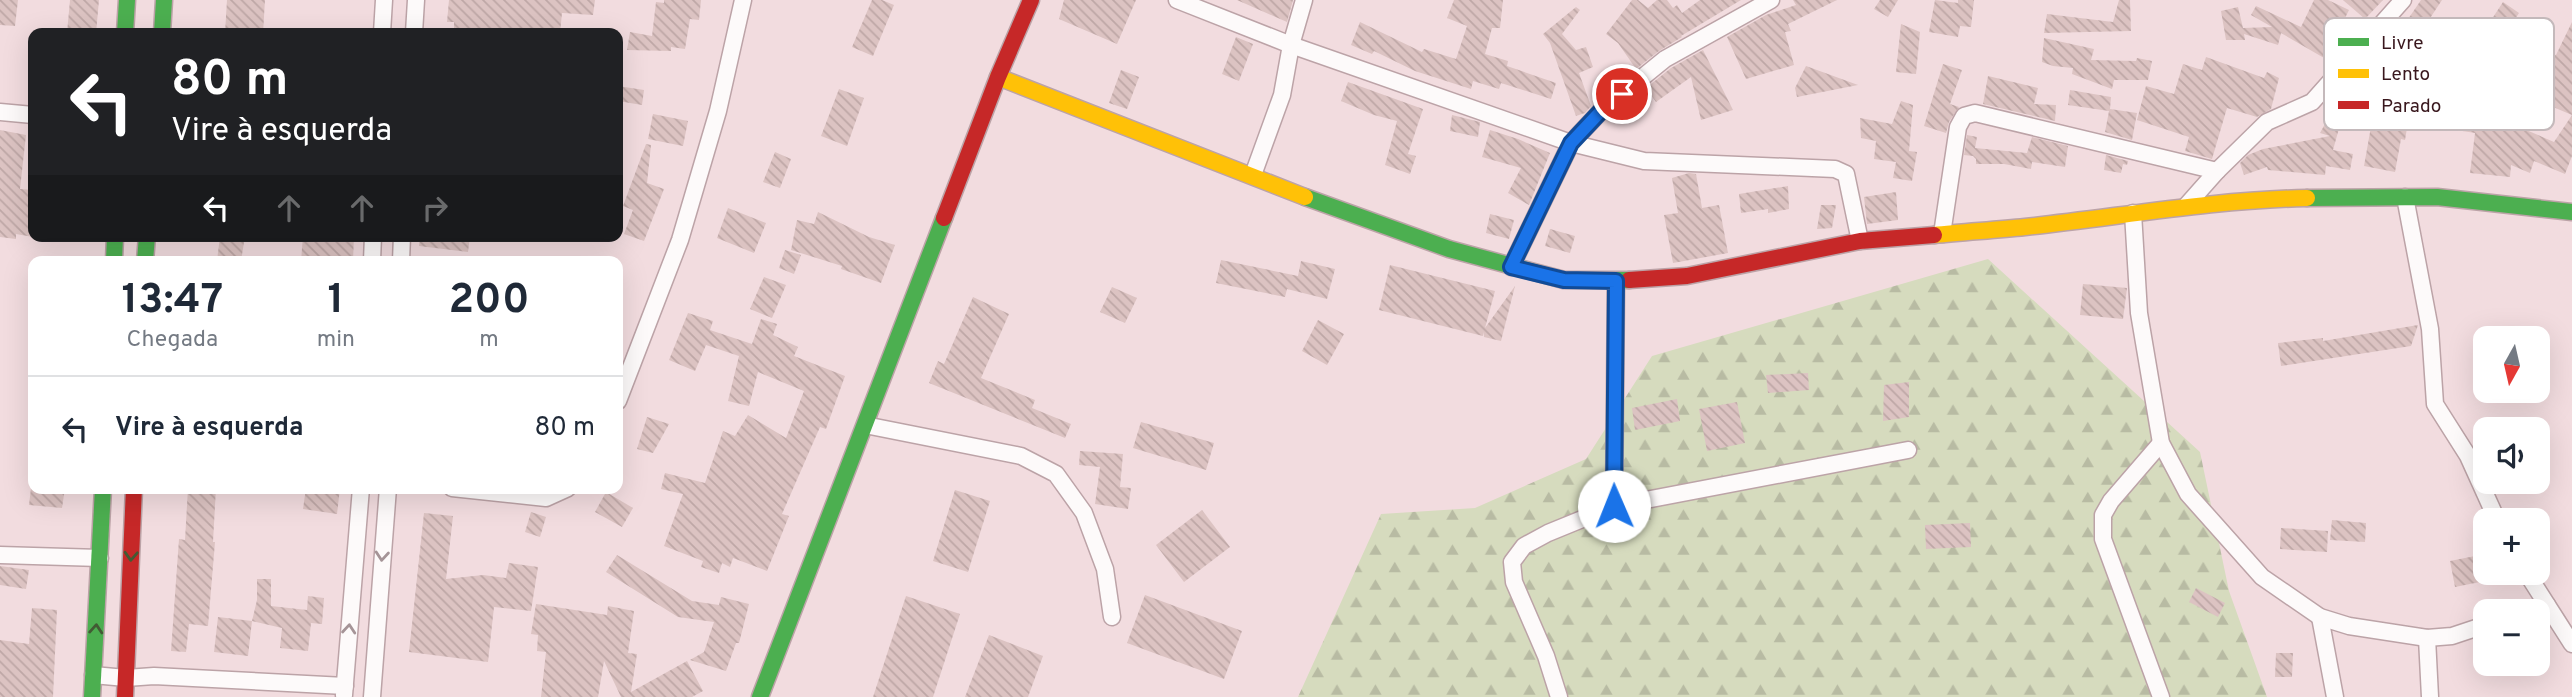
<!DOCTYPE html>
<html lang="pt">
<meta charset="utf-8">
<style>
:root{--surface:#fff;--page:#f2f2f3;--text:#1f2937;--muted:#747a83;--line:#e0e1e3}
body{margin:0;font-family:Overpass,sans-serif;background:var(--page);color:var(--text);height:100vh;display:flex;flex-direction:column;font-size:26px;white-space:nowrap}
*{box-sizing:border-box;margin:0}
p{font-size:23px;color:var(--muted)}
.icon{flex:none;width:38px;height:38px;fill:none;stroke:currentColor;stroke-width:2;stroke-linecap:round;stroke-linejoin:round}
.map{position:relative;flex:1;overflow:hidden}
.side{position:absolute;left:28px;top:256px;width:595px;height:238px;display:flex;flex-direction:column;background:var(--surface);border-radius:14px;box-shadow:0 7px 28px #0002}
.side>*{flex:none}
.top-card{position:absolute;left:28px;top:28px;width:595px;height:214px;border-radius:14px;box-shadow:0 7px 28px #0002;background:#202124;color:#fff;overflow:hidden}
.needle{width:46px;rotate:188deg}
.buttons{position:absolute;left:2473px;top:326px;display:grid;gap:14px}
.buttons a{display:grid;place-items:center;width:77px;height:77px;border-radius:14px;background:var(--surface);box-shadow:0 7px 28px #0002;font-size:35px}
.pin{position:absolute;display:grid;place-items:center;width:60px;height:60px;color:#fff;margin:-30px;border:4px solid #fff;border-radius:50%;box-shadow:0 2px 7px #0007}
.me{position:absolute;width:77px;margin:-38px;rotate:359deg;stroke-linejoin:round;filter:drop-shadow(0 0 5px #0008)}
.turn{display:flex;align-items:center;gap:24px;height:147px;padding:0 28px;font-size:32px}
.turn .icon{width:91px;height:91px;stroke-width:2.5}
.turn b{display:block;font-size:49px;line-height:60px}
.lanes{display:flex;align-items:center;height:66px;padding:0 28px;background:#0003;justify-content:center;gap:35px;direction:ltr}
.lanes .off{opacity:.35}
.eta{display:flex;justify-content:space-evenly;align-items:center;height:119px;text-align:center}
.eta b{font-size:42px;font-weight:700;line-height:49px}
ul{padding:0;list-style:none}
li{display:flex;align-items:center;gap:21px;height:105px;padding:0 28px;border-top:2px solid var(--line)}
li div{flex:1}
li b{display:block;font-size:26px}
li em{font-style:normal}
.map>svg:first-child{display:block}
</style>
<div class="map">
<svg width="2572" height="697" viewBox="0 0 2572 697">
<defs>
<pattern id="forest-firs" width="22" height="20" patternUnits="userSpaceOnUse" patternTransform="scale(1.75)"><rect width="22" height="20" fill="#d6dbbe"/><path d="M5 1l3.5 6h-7zM16 11l3.5 6h-7z" fill="#b8bba3"/></pattern>
<pattern id="building-back-hatch" width="6" height="6" patternUnits="userSpaceOnUse" patternTransform="scale(1.75)"><rect width="6" height="6" fill="#dcc3c2"/><path d="M-1 5l2 2M0 0l6 6M5-1l2 2" fill="none" stroke="#bea7a6"/></pattern>
</defs>
<rect width="100%" height="100%" fill="#f2dcdf"/>
<path fill="url(#forest-firs)" d="M 1988,259 L 2200,452 L 2229,591 L 2267,697 L 1298,697 L 1381,514 L 1475,508 L 1586,459 L 1652,356 Z"/>
<g fill="url(#building-back-hatch)">
<path d="M 0,0 L 18,0 L 15,26 L 0,25 Z"/>
<path d="M 70,0 L 99,0 L 96,33 L 67,33 Z"/>
<path d="M 227,0 L 265,0 L 263,33 L 225,33 Z"/>
<path d="M 449,0 L 595,0 L 593,15 L 562,13 L 560,33 L 454,33 L 454,22 L 447,22 Z"/>
<path d="M 664,0 L 701,0 L 699,20 L 690,19 L 685,49 L 671,47 L 671,51 L 627,50 L 630,32 L 652,36 L 656,2 L 664,3 Z"/>
<path d="M 872,0 L 882,0 L 894,5 L 873,56 L 852,47 Z"/>
<path d="M 1064,0 L 1136,0 L 1117,44 L 1059,19 Z"/>
<path d="M 1237,0 L 1293,0 L 1287,22 Z"/>
<path d="M 1454,0 L 1503,0 L 1500,28 L 1492,28 L 1485,54 L 1508,61 L 1507,66 L 1556,83 L 1551,99 L 1501,83 L 1499,89 L 1473,81 L 1471,89 L 1415,71 L 1374,51 L 1372,54 L 1351,45 L 1360,22 L 1422,52 L 1424,49 L 1456,59 L 1467,26 L 1447,18 Z"/>
<path d="M 1632,0 L 1638,0 L 1648,8 L 1657,0 L 1667,0 L 1673,8 L 1677,5 L 1682,13 L 1700,0 L 1741,0 L 1681,36 L 1682,37 L 1659,51 L 1636,69 L 1618,43 L 1606,34 Z"/>
<path d="M 1793,0 L 1837,0 L 1788,24 L 1791,31 L 1785,32 L 1794,65 L 1746,79 L 1727,37 L 1766,15 L 1796,5 Z"/>
<path d="M 1880,0 L 1898,0 L 1888,17 L 1874,9 Z"/>
<path d="M 1935,0 L 1958,3 L 1958,0 L 1974,0 L 1971,27 L 1960,26 L 1958,37 L 1929,32 Z"/>
<path d="M 2119,0 L 2130,0 L 2131,31 L 2044,33 L 2047,14 L 2113,22 Z"/>
<path d="M 2314,0 L 2328,0 L 2349,10 L 2334,40 L 2342,44 L 2331,62 L 2281,33 L 2278,45 L 2244,34 L 2245,40 L 2226,40 L 2221,11 L 2238,7 L 2243,28 L 2272,27 L 2251,15 L 2256,6 L 2301,27 Z"/>
<path d="M 2343,0 L 2383,0 L 2365,19 Z"/>
<path d="M 2421,0 L 2442,0 L 2417,38 L 2402,28 Z"/>
<path d="M 2503,2 L 2519,13 L 2506,33 L 2535,48 L 2556,55 L 2572,22 L 2572,156 L 2565,174 L 2534,161 L 2530,173 L 2511,165 L 2510,177 L 2470,173 L 2475,133 L 2450,129 L 2452,113 L 2526,124 L 2524,129 L 2554,142 L 2572,115 L 2534,99 L 2530,111 L 2498,99 L 2503,85 L 2474,76 L 2483,47 L 2461,33 L 2470,18 L 2486,28 Z"/>
<path d="M 1576,7 L 1580,10 L 1562,34 L 1576,50 L 1586,47 L 1593,67 L 1579,73 L 1591,106 L 1585,113 L 1576,116 L 1550,43 L 1543,34 Z"/>
<path d="M 1901,24 L 1920,32 L 1916,74 L 1896,72 Z"/>
<path d="M 1236,37 L 1253,44 L 1239,81 L 1222,74 Z"/>
<path d="M 2044,38 L 2094,49 L 2091,60 L 2136,61 L 2137,58 L 2152,61 L 2148,80 L 2114,80 L 2112,89 L 2072,74 L 2073,68 L 2053,66 L 2042,62 Z"/>
<path d="M 1703,50 L 1733,110 L 1701,120 L 1691,77 L 1656,102 L 1646,88 L 1671,68 Z"/>
<path d="M 2206,57 L 2264,78 L 2267,72 L 2279,78 L 2271,109 L 2257,117 L 2227,108 L 2212,159 L 2185,151 L 2189,137 L 2137,120 L 2146,86 L 2174,94 L 2183,64 L 2202,70 Z"/>
<path d="M 1943,64 L 1962,70 L 1950,104 L 1959,107 L 1949,122 L 1946,133 L 1924,126 Z"/>
<path d="M 2389,64 L 2407,69 L 2393,107 L 2410,110 L 2405,140 L 2401,139 L 2395,172 L 2364,166 L 2372,121 L 2356,115 L 2364,91 L 2380,96 Z"/>
<path d="M 1806,66 L 1858,85 L 1797,97 L 1795,88 Z"/>
<path d="M 1121,70 L 1139,77 L 1127,109 L 1109,103 Z"/>
<path d="M 1988,76 L 2038,88 L 2034,104 L 2056,105 L 2055,121 L 1983,104 Z"/>
<path d="M 1348,82 L 1423,109 L 1408,154 L 1416,156 L 1410,174 L 1385,165 L 1397,121 L 1374,115 L 1341,101 Z"/>
<path d="M 618,86 L 644,90 L 642,105 L 618,101 Z"/>
<path d="M 2345,87 L 2350,89 L 2333,150 L 2353,154 L 2350,170 L 2326,166 L 2325,175 L 2268,170 L 2267,167 L 2244,175 L 2240,163 L 2248,155 L 2263,149 L 2330,136 L 2320,133 Z"/>
<path d="M 839,89 L 864,98 L 847,146 L 821,136 Z"/>
<path d="M 2070,90 L 2111,97 L 2110,109 L 2137,113 L 2132,140 L 2105,132 L 2109,111 L 2068,105 Z"/>
<path d="M 1901,101 L 1913,105 L 1909,151 L 1917,152 L 1912,181 L 1893,178 L 1896,162 L 1874,159 L 1876,141 L 1861,138 L 1860,118 L 1892,124 Z"/>
<path d="M 653,114 L 688,121 L 683,146 L 648,139 Z"/>
<path d="M 1452,115 L 1480,122 L 1478,137 L 1450,131 Z"/>
<path d="M 0,130 L 26,135 L 20,189 L 33,190 L 33,237 L 16,234 L 16,239 L 0,237 Z"/>
<path d="M 1490,130 L 1518,139 L 1550,153 L 1529,205 L 1508,193 L 1521,168 L 1482,157 Z"/>
<path d="M 1967,135 L 1977,137 L 1975,148 L 2027,153 L 2032,137 L 2068,146 L 2065,167 L 2032,162 L 2031,169 L 2004,164 L 1976,164 L 1976,159 L 1973,156 L 1964,155 Z"/>
<path d="M 646,144 L 651,145 L 647,183 L 664,189 L 644,241 L 624,234 L 633,210 L 623,206 Z"/>
<path d="M 775,152 L 791,159 L 780,188 L 763,182 Z"/>
<path d="M 2106,155 L 2128,161 L 2127,165 L 2123,164 L 2121,173 L 2104,170 Z"/>
<path d="M 1689,173 L 1696,174 L 1702,208 L 1719,205 L 1728,253 L 1673,263 L 1664,215 L 1678,213 L 1672,178 Z"/>
<path d="M 1788,186 L 1789,209 L 1768,213 L 1768,209 L 1741,213 L 1739,194 Z"/>
<path d="M 1896,192 L 1898,220 L 1867,224 L 1864,197 Z"/>
<path d="M 1821,205 L 1836,205 L 1832,228 L 1817,229 Z"/>
<path d="M 728,208 L 766,223 L 754,253 L 717,238 Z"/>
<path d="M 818,212 L 869,237 L 895,245 L 881,283 L 841,269 L 842,266 L 791,250 L 797,220 L 814,224 Z"/>
<path d="M 1490,214 L 1514,220 L 1509,239 L 1486,233 Z"/>
<path d="M 1550,229 L 1575,236 L 1570,253 L 1545,246 Z"/>
<path d="M 220,236 L 245,236 L 241,261 L 217,261 Z"/>
<path d="M 303,236 L 354,236 L 353,261 L 301,261 Z"/>
<path d="M 420,236 L 470,236 L 468,252 L 419,246 Z"/>
<path d="M 785,250 L 801,255 L 794,274 L 779,268 Z"/>
<path d="M 1221,260 L 1298,276 L 1301,261 L 1335,269 L 1327,299 L 1287,289 L 1285,297 L 1216,283 Z"/>
<path d="M 1390,265 L 1495,291 L 1485,328 L 1515,286 L 1501,341 L 1484,337 L 1484,332 L 1483,336 L 1379,310 Z"/>
<path d="M 764,277 L 786,285 L 772,318 L 750,309 Z"/>
<path d="M 2083,284 L 2127,288 L 2123,319 L 2080,315 Z"/>
<path d="M 1112,287 L 1137,298 L 1125,323 L 1100,312 Z"/>
<path d="M 973,297 L 1009,314 L 981,378 L 1035,400 L 1032,408 L 1071,424 L 1065,438 L 929,383 L 938,361 L 944,364 Z"/>
<path d="M 688,313 L 713,321 L 710,330 L 752,344 L 761,319 L 777,324 L 773,335 L 798,347 L 794,356 L 845,376 L 826,429 L 820,427 L 782,514 L 789,516 L 767,571 L 733,558 L 730,567 L 722,563 L 719,573 L 701,567 L 703,561 L 664,546 L 683,494 L 661,489 L 665,473 L 705,483 L 723,431 L 735,436 L 748,415 L 786,438 L 804,391 L 758,372 L 749,406 L 728,401 L 739,356 L 706,345 L 695,371 L 669,360 Z"/>
<path d="M 1318,320 L 1344,334 L 1327,365 L 1302,351 Z"/>
<path d="M 2418,325 L 2411,346 L 2281,366 L 2278,343 L 2323,338 L 2323,341 Z"/>
<path d="M 1808,373 L 1809,390 L 1768,393 L 1766,375 Z"/>
<path d="M 1909,382 L 1909,417 L 1883,421 L 1884,385 Z"/>
<path d="M 1677,399 L 1680,421 L 1635,430 L 1632,408 Z"/>
<path d="M 1737,402 L 1745,443 L 1707,451 L 1699,409 Z"/>
<path d="M 647,417 L 669,424 L 653,453 L 637,449 Z"/>
<path d="M 1141,422 L 1214,443 L 1206,470 L 1133,448 Z"/>
<path d="M 1080,451 L 1123,454 L 1120,487 L 1131,488 L 1128,509 L 1095,504 L 1100,467 L 1079,465 Z"/>
<path d="M 31,488 L 65,488 L 62,508 L 29,505 Z"/>
<path d="M 188,488 L 216,488 L 213,542 L 215,542 L 208,626 L 189,624 L 186,652 L 171,651 L 179,539 L 185,540 Z"/>
<path d="M 306,488 L 340,488 L 337,514 L 303,509 Z"/>
<path d="M 955,490 L 990,501 L 968,572 L 933,561 Z"/>
<path d="M 606,492 L 633,508 L 622,527 L 595,512 Z"/>
<path d="M 1202,510 L 1230,547 L 1184,582 L 1156,545 Z"/>
<path d="M 531,512 L 546,517 L 540,537 L 525,532 Z"/>
<path d="M 424,513 L 453,516 L 446,579 L 483,575 L 506,578 L 509,563 L 538,567 L 531,611 L 494,607 L 488,662 L 409,652 Z"/>
<path d="M 2332,520 L 2366,523 L 2365,542 L 2330,540 Z"/>
<path d="M 1970,523 L 1971,547 L 1926,549 L 1925,525 Z"/>
<path d="M 2281,528 L 2328,531 L 2327,552 L 2280,549 Z"/>
<path d="M 2485,554 L 2485,581 L 2455,587 L 2450,561 Z"/>
<path d="M 617,555 L 692,601 L 719,605 L 721,597 L 749,604 L 739,643 L 736,643 L 726,671 L 690,660 L 704,652 L 714,622 L 678,617 L 606,572 Z"/>
<path d="M 0,566 L 29,570 L 26,589 L 0,585 Z"/>
<path d="M 257,579 L 271,579 L 271,606 L 307,610 L 308,596 L 324,598 L 322,624 L 311,623 L 308,651 L 280,648 L 282,628 L 252,621 L 257,600 Z"/>
<path d="M 2196,588 L 2225,603 L 2218,617 L 2189,602 Z"/>
<path d="M 1145,595 L 1242,631 L 1224,679 L 1127,643 Z"/>
<path d="M 906,596 L 960,614 L 933,697 L 873,697 Z"/>
<path d="M 536,604 L 607,615 L 608,606 L 634,611 L 628,653 L 637,654 L 631,692 L 687,661 L 703,691 L 692,697 L 621,697 L 604,661 L 598,697 L 541,697 L 546,652 L 537,651 L 538,635 L 531,634 Z"/>
<path d="M 32,608 L 57,610 L 53,697 L 0,697 L 0,640 L 29,644 Z"/>
<path d="M 218,617 L 252,621 L 248,656 L 214,652 Z"/>
<path d="M 989,635 L 1043,656 L 1028,697 L 965,697 Z"/>
<path d="M 2276,653 L 2293,653 L 2292,677 L 2275,677 Z"/>
</g>
<g fill="none" stroke-linecap="round" stroke-linejoin="round">
<g stroke="#bca3a7" stroke-width="19">
<g id="street">
<path d="M 1177,0 L 1291,45 L 1571,143 L 1644,161 L 1835,169 L 1846,174 L 1860,241"/>
<path d="M 382,33 L 384,0"/>
<path d="M 414,33 L 416,0"/>
<path d="M 0,112 L 33,115"/>
<path d="M 1253,175 L 1282,95 L 1291,45 L 1304,0"/>
<path d="M 2405,197 L 2430,329 L 2435,404 L 2468,456 L 2497,520"/>
<path d="M 2186,206 L 2217,171 L 2267,122 L 2312,102 L 2403,0"/>
<path d="M 2133,213 L 2139,313 L 2161,443 L 2188,494 L 2262,577 L 2320,617 L 2349,626 L 2427,638 L 2452,636 L 2485,625"/>
<path d="M 1942,234 L 1958,127 L 1964,116 L 1975,113 L 2217,171"/>
<path d="M 372,261 L 373,236"/>
<path d="M 401,261 L 402,236"/>
<path d="M 1511,267 L 1571,143 L 1601,111 L 1665,59 L 1771,0"/>
<path d="M 618,401 L 680,240 L 718,111 L 743,0"/>
<path d="M 865,425 L 1021,456 L 1056,474 L 1084,513 L 1105,569 L 1112,617"/>
<path d="M 2161,443 L 2111,501 L 2103,515 L 2103,539 L 2161,697"/>
<path d="M 452,488 L 546,498 L 568,488"/>
<path d="M 1614,506 L 1616,281"/>
<path d="M 0,555 L 100,558"/>
<path d="M 2526,572 L 2572,644"/>
<path d="M 2529,611 L 2547,605"/>
<path d="M 2320,617 L 2335,697"/>
<path d="M 2427,638 L 2430,697"/>
<path d="M 93,675 L 126,678 L 154,676 L 345,686"/>
<path d="M 344,695 L 361,488"/>
<path d="M 372,697 L 388,488"/>
<path d="M 1559,697 L 1546,656 L 1514,582 L 1512,562 L 1524,546 L 1548,533 L 1614,506 L 1908,450"/>
</g>
</g>
<g stroke="#bca3a7" stroke-width="19">
<g id="fast">
<path d="M 125,33 L 127,0"/>
<path d="M 162,33 L 164,0"/>
<path d="M 1305,197 L 1449,249 L 1564,280 L 1629,280"/>
<path d="M 2307,198 L 2437,197 L 2572,212"/>
<path d="M 114,261 L 115,236"/>
<path d="M 145,261 L 147,236"/>
<path d="M 92,697 L 103,488"/>
<path d="M 760,697 L 944,218"/>
</g>
</g>
<g stroke="#bca3a7" stroke-width="19">
<g id="slow">
<path d="M 998,77 L 1305,197"/>
<path d="M 1934,235 C 1964,232 1995,230 2025,227 C 2119,217 2212,200 2307,198"/>
</g>
</g>
<g stroke="#bca3a7" stroke-width="19">
<g id="jam">
<path d="M 944,218 L 998,77 L 1031,0"/>
<path d="M 1629,280 L 1687,276 L 1860,241 L 1934,235"/>
<path d="M 125,697 L 134,488"/>
</g>
</g>
<use href="#street" stroke="#fdfafa" stroke-width="16"/>
<use href="#fast" stroke="#4caf50" stroke-width="16"/>
<use href="#slow" stroke="#ffc107" stroke-width="16"/>
<use href="#jam" stroke="#c62828" stroke-width="16"/>
</g>
<defs><path id="oneway-chevron" d="M-2-3.5L2.5 0L-2 3.5" fill="none" stroke-width="1.6" stroke-linecap="round" stroke-linejoin="round" transform="scale(1.75)"/></defs>
<g stroke="#425b34">
<use href="#oneway-chevron" transform="translate(131 556) rotate(93)"/>
<use href="#oneway-chevron" transform="translate(96 629) rotate(-86)"/>
</g>
<g stroke="#a59497">
<use href="#oneway-chevron" transform="translate(382 556) rotate(95)"/>
<use href="#oneway-chevron" transform="translate(349 629) rotate(-85)"/>
</g>
<g fill="none" stroke-linecap="round" stroke-linejoin="round">
<g stroke="#114b97" stroke-width="18">
<path id="route" d="M 1614,506 L 1616,281 L 1564,280 L 1511,267 L 1571,143 L 1601,111 L 1622,94"/>
</g>
<use href="#route" stroke="#1a73e8" stroke-width="12"/>
</g>
<rect x="2324" y="18" width="230" height="112" rx="10" fill="#fff" stroke="#c4b9bb" stroke-width="2"/>
<rect x="2338" y="38" width="31" height="8" fill="#4caf50"/>
<rect x="2338" y="69" width="31" height="9" fill="#ffc107"/>
<rect x="2338" y="101" width="31" height="8" fill="#c62828"/>
<g font-size="19" fill="#39171d">
<text x="2381" y="49">Livre</text>
<text x="2381" y="80">Lento</text>
<text x="2381" y="112">Parado</text>
</g>
</svg>
<div class="buttons">
<a><svg class="needle" viewBox="-14 -14 28 28"><path d="M0-13l5 13h-10z" fill="#e53935"/><path d="M0 13l5-13h-10z" fill="#747a83"/></svg></a>
<a><svg class="icon" aria-label="sound" viewBox="0 0 24 24"><path d="M4 9h4l5-4v14l-5-4H4zM17 9q2 3 0 6"/></svg></a>
<a>+</a>
<a>−</a>
</div>
<div class="pin" style="left:1622px;top:94px;background:#d93025"><svg class="icon" aria-label="arrive" viewBox="0 0 24 24"><path d="M6 21V4h12l-3 4 3 4H6"/></svg></div>
<svg class="me" style="left:1614px;top:506px" viewBox="-20 -20 40 40"><circle r="19" fill="#fff"/><path d="M0-13L10 11 0 6-10 11z" fill="#1a73e8"/></svg>
<div class="top-card">
<div class="turn"><svg class="icon" aria-label="left" viewBox="0 0 24 24"><path d="M17 20v-9H6M10 6l-5 5 5 5"/></svg><div><b>80 m</b>Vire à esquerda</div></div>
<div class="lanes"><svg class="icon" aria-label="left" viewBox="0 0 24 24"><path d="M17 20v-9H6M10 6l-5 5 5 5"/></svg><svg class="icon off" aria-label="ahead" viewBox="0 0 24 24"><path d="M12 20V5M6 11l6-6 6 6"/></svg><svg class="icon off" aria-label="ahead" viewBox="0 0 24 24"><path d="M12 20V5M6 11l6-6 6 6"/></svg><svg class="icon off" aria-label="right" viewBox="0 0 24 24"><path d="M7 20v-9h11M14 6l5 5-5 5"/></svg></div>
</div>
<section class="side">
<div class="eta">
<div><b>13:47</b><p>Chegada</p></div>
<div><b>1</b><p>min</p></div>
<div><b>200</b><p>m</p></div>
</div>
<ul>
<li><svg class="icon" aria-label="left" viewBox="0 0 24 24"><path d="M17 20v-9H6M10 6l-5 5 5 5"/></svg><div><b>Vire à esquerda</b></div><em>80 m</em></li>
</ul>
</section>
</div>
